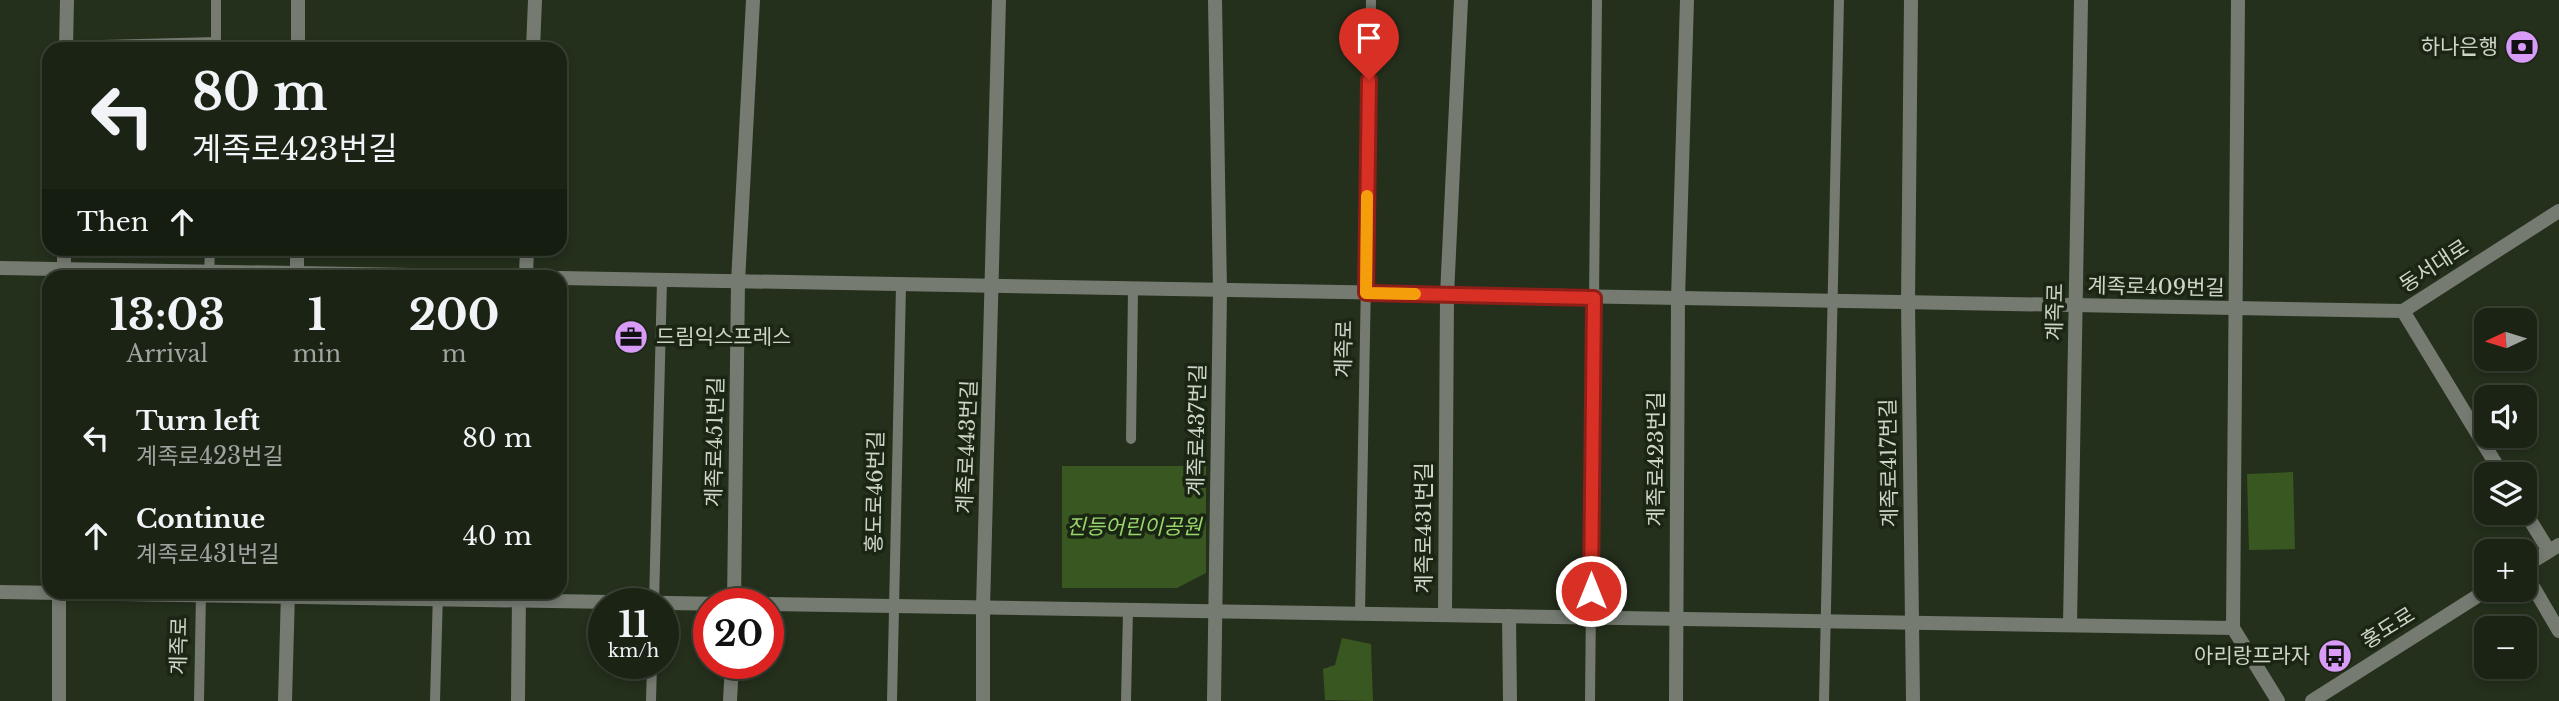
<!DOCTYPE html>
<meta charset="utf-8">
<style>
:root{--surface:#1b2315;--page:#242b1e;--text:#f1f3f6;--muted:#a0a4a0;--line:#394034}
body{margin:0;font-family:"Libre Baskerville","Noto Sans KR",serif;background:var(--page);color:var(--text);height:100vh;display:flex;flex-direction:column;font-size:26px;white-space:nowrap}
*{box-sizing:border-box;margin:0}
p{font-size:23px;color:var(--muted)}
.icon{flex:none;width:38px;height:38px;fill:none;stroke:currentColor;stroke-width:2;stroke-linecap:round;stroke-linejoin:round}
.map{position:relative;flex:1;overflow:hidden}
.panel{position:absolute;left:42px;top:270px;width:525px;height:329px;display:flex;flex-direction:column;background:var(--surface);border-radius:21px;box-shadow:0 4px 10px #0003,0 0 0 2px var(--line)}
.panel>*{flex:none}
.guide{position:absolute;left:42px;top:42px;width:525px;height:214px;border-radius:21px;box-shadow:0 4px 10px #0003,0 0 0 2px var(--line);background:#1b2315;color:var(--text);overflow:hidden}
.needle{width:46px;rotate:266deg}
.fabs{position:absolute;left:2474px;top:308px;display:grid;gap:14px}
.fabs a{display:grid;place-items:center;width:63px;height:63px;border-radius:14px;background:var(--surface);box-shadow:0 4px 10px #0003,0 0 0 2px var(--line);font-size:35px}
.speed{position:absolute;left:588px;top:588px;display:flex;gap:14px;font-size:35px;font-weight:700;text-align:center}
.speed>*{display:grid;place-content:center;width:91px;height:91px;border-radius:50%;background:var(--surface);box-shadow:0 4px 10px #0003,0 0 0 2px var(--line);line-height:1}
.speed small{font-size:18px;font-weight:400}
.speed .limit{border:10px solid #d22;background:#fff;color:#111}
.pin{position:absolute;display:grid;place-items:center;width:60px;height:60px;color:#fff;margin:-72px -30px;border-radius:50% 50% 50% 0;rotate:-45deg;box-shadow:0 0 7px #0007}
.pin .icon{rotate:45deg}
.me{position:absolute;width:77px;margin:-38px;rotate:0deg;stroke-linejoin:round;filter:drop-shadow(0 0 5px #0008)}
.turn{display:flex;align-items:center;gap:24px;height:147px;padding:0 35px;font-size:32px}
.turn .icon{width:91px;height:91px;stroke-width:2.5}
.turn b{display:block;font-size:49px;line-height:60px}
.then{display:flex;align-items:center;height:66px;padding:0 35px;background:#0003;gap:14px;font-size:26px}
.eta{display:flex;justify-content:space-evenly;align-items:center;height:119px;text-align:center}
.eta b{font-size:42px;font-weight:800;line-height:49px}
ul{padding:0;list-style:none}
li{display:flex;align-items:center;gap:21px;height:98px;padding:0 35px}
li div{flex:1}
li b{display:block;font-size:26px}
li em{font-style:normal}
.map>svg:first-child{display:block}
</style>
<div class="map">
<svg width="2559" height="701" viewBox="0 0 2559 701">
<rect width="100%" height="100%" fill="#242f1c"/>
<g fill="#395721">
<path d="M 1062,466 L 1206,466 L 1206,573 L 1177,588 L 1062,588 Z"/>
<path d="M 2293,472 L 2295,549 L 2249,550 L 2247,474 Z"/>
<path d="M 1342,638 L 1371,644 L 1373,701 L 1325,700 L 1323,669 L 1335,665 Z"/>
</g>
<g fill="none" stroke-linecap="round" stroke-linejoin="round">
<g stroke="#757b71" stroke-width="10">
<path d="M 66,46 L 216,42"/>
<path d="M 216,46 L 216,0"/>
<path d="M 209,276 L 210,248"/>
<path d="M 1131,439 L 1133,289"/>
<path d="M 654,604 L 662,280"/>
<path d="M 1360,614 L 1371,0"/>
<path d="M 199,701 L 201,592"/>
<path d="M 435,701 L 438,592"/>
<path d="M 651,701 L 652,663"/>
<path d="M 892,701 L 901,285"/>
<path d="M 1126,701 L 1128,610"/>
<path d="M 1590,701 L 1597,0"/>
<path d="M 1824,701 L 1839,0"/>
</g>
<g stroke="#757b71" stroke-width="14">
<path d="M 1911,0 L 1908,303 L 1913,701"/>
<path d="M 2238,0 L 2233,628 L 2278,701"/>
<path d="M 66,49 L 67,0"/>
<path d="M 298,49 L 298,0"/>
<path d="M 533,49 L 535,0"/>
<path d="M 0,268 L 468,276"/>
<path d="M 64,276 L 64,248"/>
<path d="M 297,276 L 297,248"/>
<path d="M 526,276 L 527,248"/>
<path d="M 560,278 L 2403,311 L 2559,211"/>
<path d="M 2403,311 L 2502,474"/>
<path d="M 2525,512 L 2549,551"/>
<path d="M 2525,566 L 2559,545"/>
<path d="M 2525,573 L 2559,631"/>
<path d="M 0,592 L 728,604"/>
<path d="M 59,592 L 59,701"/>
<path d="M 734,604 L 738,282 L 753,0"/>
<path d="M 768,604 L 2233,628"/>
<path d="M 1445,615 L 1447,295 L 1461,0"/>
<path d="M 1509,616 L 1510,701"/>
<path d="M 2070,625 L 2081,0"/>
<path d="M 285,701 L 288,592"/>
<path d="M 518,701 L 519,594"/>
<path d="M 730,701 L 732,663"/>
<path d="M 983,701 L 983,608 L 999,0"/>
<path d="M 1214,701 L 1220,291 L 1215,0"/>
<path d="M 1676,701 L 1678,299 L 1687,0"/>
<path d="M 2312,701 L 2487,590"/>
</g>
</g>
<g fill="none" stroke-linecap="round" stroke-linejoin="round">
<g stroke="#8d1f18" stroke-width="18">
<path id="route" d="M 1369,80 L 1366,293 L 1594,298 L 1591,591"/>
</g>
<use href="#route" stroke="#d93025" stroke-width="12"/>
<path stroke="#f59e0b" stroke-width="12" d="M 1367,196 L 1366,293 L 1415,294"/>
</g>
<defs>
<g id="bank-disc" transform="scale(1.75)"><circle r="9.5" fill="#d89bf8" stroke="#1a2513"/><path d="M-6-4H6V4H-6ZM0-2.3a2.3 2.3 0 1 0 0 4.6a2.3 2.3 0 1 0 0-4.6Z" fill="#111"/></g>
<g id="office-disc" transform="scale(1.75)"><circle r="9.5" fill="#d89bf8" stroke="#1a2513"/><path d="M-6-3h4V-5.5h4V-3h4V5H-6ZM-1-4.5V-3h2v-1.5ZM-6 0V1H6V0Z" fill="#111"/></g>
<g id="bus-disc" transform="scale(1.75)"><circle r="9.5" fill="#d89bf8" stroke="#1a2513"/><path d="M-5-6H5V4H4V6H2V4H-2V6H-4V4H-5ZM-3.5-4V0h7V-4ZM-3.5 1.2v1.5H-2V1.2ZM2 1.2v1.5H3.5V1.2Z" fill="#111"/></g>
</defs>
<g fill-rule="evenodd">
<use href="#bank-disc" x="2522" y="47"/>
<use href="#office-disc" x="631" y="337"/>
<use href="#bus-disc" x="2335" y="656"/>
</g>
<g text-anchor="middle" dominant-baseline="central" stroke-width="7" stroke-linejoin="round" paint-order="stroke">
<g font-size="21" fill="#cdd4c8" stroke="#1a2513" text-anchor="end">
<text x="2498" y="47">하나은행</text>
<text x="656" y="337" text-anchor="start">드림익스프레스</text>
<text x="2310" y="656">아리랑프라자</text>
</g>
<g font-size="21" fill="#cdd4c8" stroke="#1a2513">
<text transform="translate(2434 266) rotate(-33)">동서대로</text>
<text transform="translate(2156 287) rotate(1)">계족로409번길</text>
<text transform="translate(2055 312) rotate(-89)">계족로</text>
<text transform="translate(1344 349) rotate(-89)">계족로</text>
<text transform="translate(1197 430) rotate(-89)">계족로437번길</text>
<text transform="translate(715 442) rotate(-89)">계족로451번길</text>
<text transform="translate(967 447) rotate(-88)">계족로443번길</text>
<text transform="translate(1656 459) rotate(-90)">계족로423번길</text>
<text transform="translate(1889 463) rotate(-91)">계족로417번길</text>
<text transform="translate(875 492) rotate(-89)">홍도로46번길</text>
<text transform="translate(1424 528) rotate(-90)">계족로431번길</text>
<text transform="translate(2388 628) rotate(-32)">홍도로</text>
<text transform="translate(179 646) rotate(-89)">계족로</text>
</g>
<g font-size="21" font-style="italic" fill="#98d56a" stroke="#1a2513">
<text x="1134" y="527">진등어린이공원</text>
</g>
</g>
</svg>
<div class="fabs">
<a><svg class="needle" viewBox="-14 -14 28 28"><path d="M0-13l5 13h-10z" fill="#e53935"/><path d="M0 13l5-13h-10z" fill="#a0a4a0"/></svg></a>
<a><svg class="icon" aria-label="sound" viewBox="0 0 24 24"><path d="M4 9h4l5-4v14l-5-4H4zM17 9q2 3 0 6"/></svg></a>
<a><svg class="icon" aria-label="layers" viewBox="0 0 24 24"><path d="M12 4l9 5-9 5-9-5zM3 14l9 5 9-5"/></svg></a>
<a>+</a>
<a>−</a>
</div>
<div class="speed"><div>11<small>km/h</small></div><div class="limit">20</div></div>
<div class="pin" style="left:1369px;top:80px;background:#d93025"><svg class="icon" aria-label="arrive" viewBox="0 0 24 24"><path d="M6 21V4h12l-3 4 3 4H6"/></svg></div>
<svg class="me" style="left:1591px;top:591px" viewBox="-20 -20 40 40"><circle r="17" fill="#d93025" stroke="#fff" stroke-width="3"/><path d="M0-11L8 9 0 5-8 9z" fill="#fff"/></svg>
<div class="guide">
<div class="turn"><svg class="icon" aria-label="left" viewBox="0 0 24 24"><path d="M17 20v-9H6M10 6l-5 5 5 5"/></svg><div><b>80 m</b>계족로423번길</div></div>
<div class="then">Then<svg class="icon" aria-label="ahead" viewBox="0 0 24 24"><path d="M12 20V5M6 11l6-6 6 6"/></svg></div>
</div>
<section class="panel">
<div class="eta">
<div><b>13:03</b><p>Arrival</p></div>
<div><b>1</b><p>min</p></div>
<div><b>200</b><p>m</p></div>
</div>
<ul>
<li><svg class="icon" aria-label="left" viewBox="0 0 24 24"><path d="M17 20v-9H6M10 6l-5 5 5 5"/></svg><div><b>Turn left</b><p>계족로423번길</p></div><em>80 m</em></li>
<li><svg class="icon" aria-label="ahead" viewBox="0 0 24 24"><path d="M12 20V5M6 11l6-6 6 6"/></svg><div><b>Continue</b><p>계족로431번길</p></div><em>40 m</em></li>
</ul>
</section>
</div>
